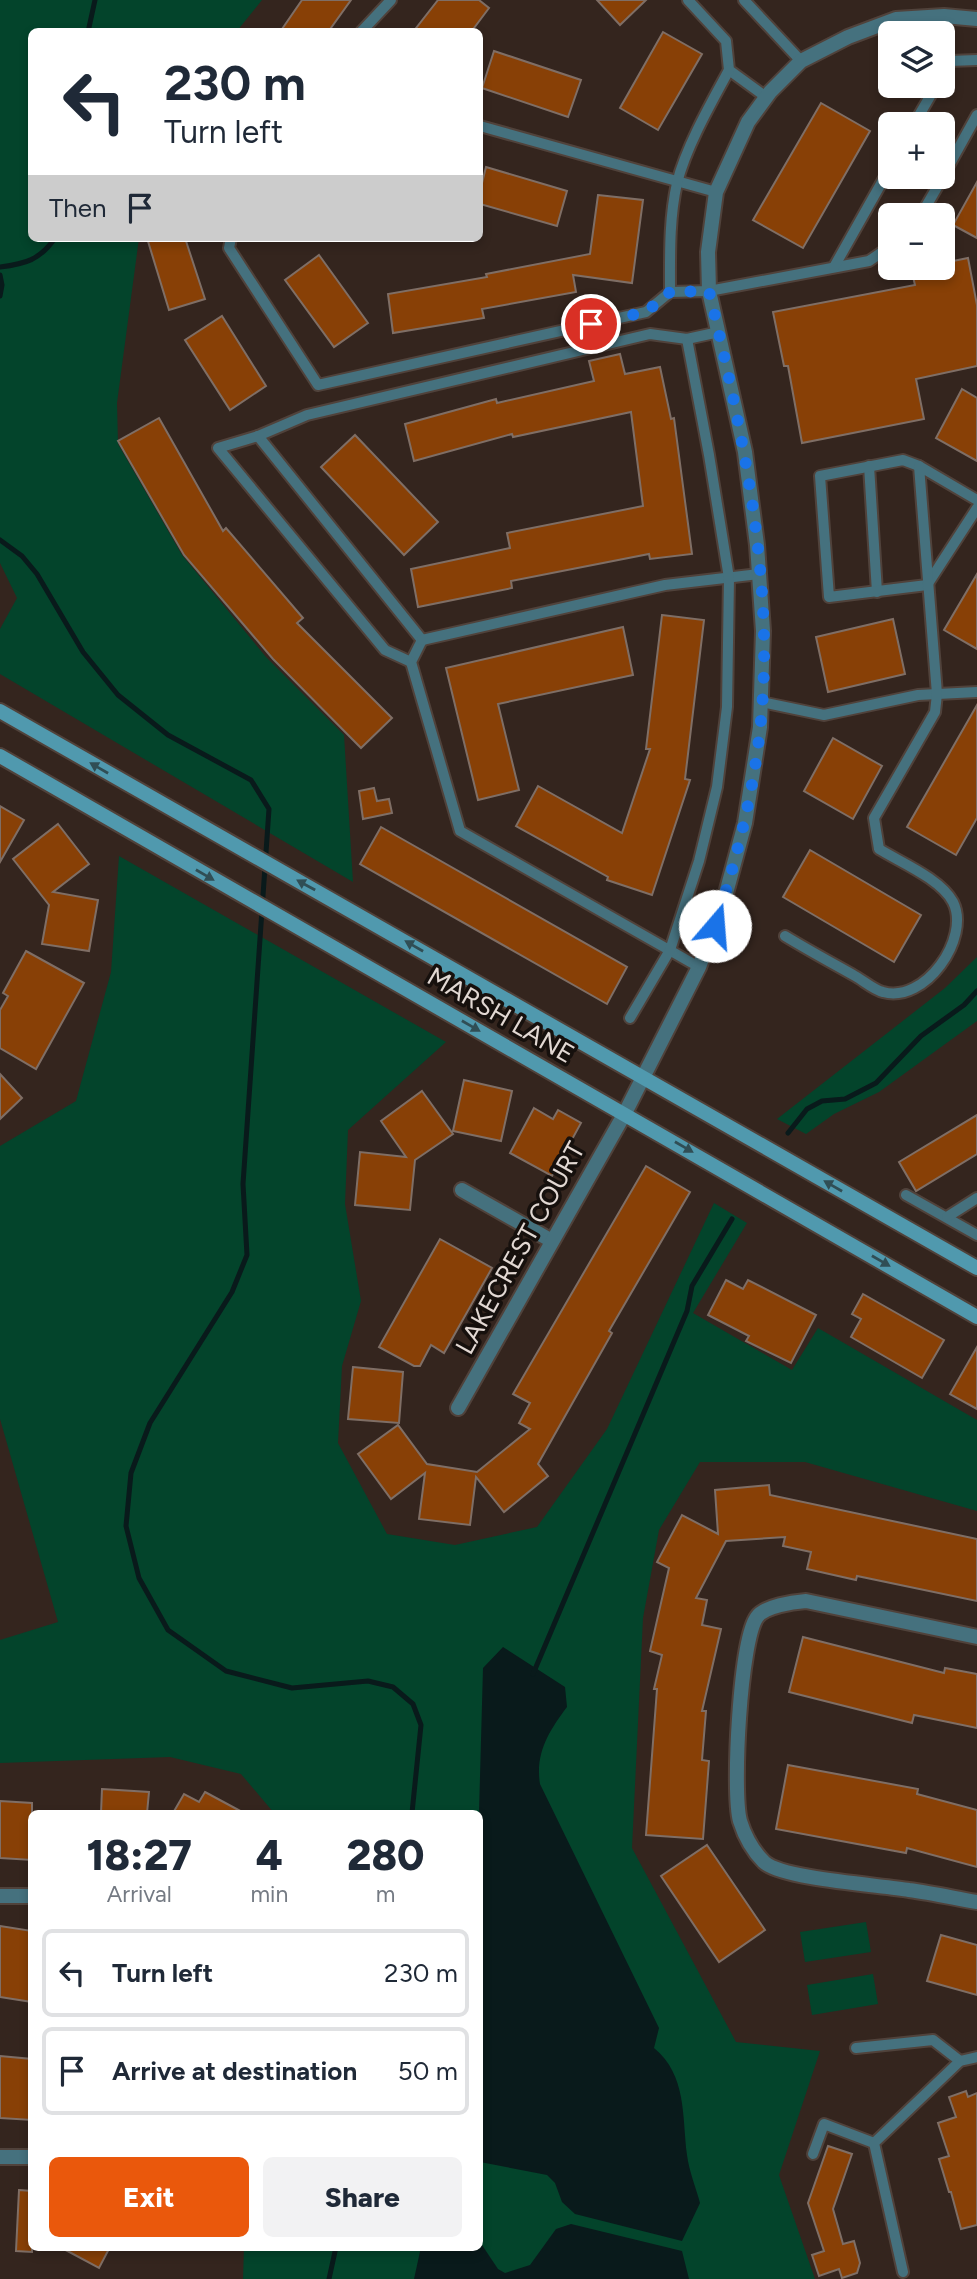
<!DOCTYPE html>
<meta charset="utf-8">
<style>
:root{--surface:#fff;--page:#f2f2f3;--text:#1f2937;--muted:#747a83;--line:#e0e1e3;--accent:#ea580c}
body{margin:0;font-family:Figtree,sans-serif;background:var(--page);color:var(--text);height:100vh;display:flex;flex-direction:column;font-size:26px;white-space:nowrap}
*{box-sizing:border-box;margin:0}
p{font-size:23px;color:var(--muted)}
.icon{flex:none;width:38px;height:38px;fill:none;stroke:currentColor;stroke-width:2;stroke-linecap:round;stroke-linejoin:round}
.map{position:relative;flex:1;overflow:hidden}
.drawer{position:absolute;left:28px;top:1810px;width:455px;height:441px;display:flex;flex-direction:column;background:var(--surface);border-radius:10px;box-shadow:0 4px 10px #0003}
.drawer>*{flex:none}
.top-card{position:absolute;left:28px;top:28px;width:455px;height:214px;border-radius:10px;box-shadow:0 4px 10px #0003;background:#fff;color:var(--text);overflow:hidden}
.controls{position:absolute;left:878px;top:21px;display:grid;gap:14px}
.controls a{display:grid;place-items:center;width:77px;height:77px;border-radius:10px;background:var(--surface);box-shadow:0 4px 10px #0003;font-size:35px}
.pin{position:absolute;display:grid;place-items:center;width:60px;height:60px;color:#fff;margin:-30px;border:4px solid #fff;border-radius:50%;box-shadow:0 2px 7px #0007}
.me{position:absolute;width:77px;margin:-38px;rotate:18deg;stroke-linejoin:round;filter:drop-shadow(0 0 5px #0008)}
.turn{display:flex;align-items:center;gap:24px;height:147px;padding:0 21px;font-size:32px}
.turn .icon{width:91px;height:91px;stroke-width:2.5}
.turn b{display:block;font-size:49px;line-height:60px}
.then{display:flex;align-items:center;height:66px;padding:0 21px;background:#0003;gap:14px;font-size:26px}
.eta{display:flex;justify-content:space-evenly;align-items:center;height:119px;text-align:center}
.eta b{font-size:42px;font-weight:800;line-height:49px}
.cta{display:flex;gap:14px;margin-top:auto;padding:14px 21px}
.cta a{flex:1;height:80px;border-radius:10px;background:var(--accent);color:#fff;font-size:28px;font-weight:800;line-height:80px;text-align:center}
.cta a+a{background:var(--page);color:var(--text)}
ul{padding:0;list-style:none}
li{display:flex;align-items:center;gap:21px;height:88px;margin:0 14px 10px;padding:0 7px;border:4px solid var(--line);border-radius:10px}
li div{flex:1}
li b{display:block;font-size:26px}
li em{font-style:normal}
.map>svg:first-child{display:block}
</style>
<div class="map">
<svg width="977" height="2279" viewBox="0 0 977 2279">
<rect width="100%" height="100%" fill="#34251e"/>
<g fill="#03442b">
<path d="M 0,0 L 262,0 L 237,31 L 32,32 L 32,238 L 139,238 L 117,403 L 118,444 L 182,555 L 266,657 L 344,735 L 353,882 L 0,674 L 0,629 L 17,598 L 0,563 Z"/>
<path d="M 119,856 L 446,1042 L 348,1130 L 345,1204 L 361,1301 L 342,1366 L 338,1443 L 387,1534 L 455,1545 L 537,1527 L 607,1429 L 714,1203 L 747,1223 L 693,1313 L 792,1370 L 818,1328 L 977,1420 L 977,1511 L 805,1462 L 700,1462 L 659,1530 L 643,1618 L 632,1848 L 736,2042 L 820,2051 L 779,2175 L 815,2279 L 243,2279 L 244,2247 L 480,2247 L 480,1813 L 274,1813 L 241,1774 L 170,1757 L 0,1763 L 0,1640 L 58,1622 L 0,1419 L 0,1146 L 76,1101 L 111,972 Z"/>
<path d="M 977,957 L 977,1021 L 879,1092 L 834,1114 L 806,1134 L 777,1119 L 945,988 Z"/>
<path d="M 866,1922 L 871,1952 L 805,1962 L 800,1932 Z"/>
<path d="M 873,1974 L 878,2004 L 812,2015 L 807,1985 Z"/>
</g>
<g fill="#091a1b">
<path d="M 503,1647 L 565,1687 L 567,1707 C 549,1731 535,1753 540,1784 L 659,2028 L 654,2048 C 687,2075 682,2116 687,2155 C 689,2171 696,2188 700,2203 L 682,2241 L 575,2214 L 562,2202 L 555,2183 L 547,2175 L 480,2162 L 479,1813 L 483,1668 Z"/>
<path d="M 571,2224 L 682,2251 L 689,2279 L 414,2279 L 421,2247 L 480,2247 L 480,2242 L 498,2269 L 505,2273 L 530,2265 L 556,2229 Z"/>
</g>
<g fill="none" stroke-linecap="round" stroke-linejoin="round">
<g stroke="#091a1b" stroke-width="5">
<path d="M 88,32 L 95,0"/>
<path d="M 0,267 C 25,264 40,260 55,238"/>
<path d="M 0,275 L 2,285 L 0,296"/>
<path d="M 0,540 L 22,556 L 37,574 L 83,652 L 118,695 L 168,735 L 251,780 L 269,809 L 243,1184 L 247,1255 L 232,1292 L 150,1423 L 131,1473 L 126,1526 L 139,1578 L 168,1630 L 226,1671 L 292,1688 L 368,1681 L 393,1687 L 413,1704 L 421,1725 L 412,1813"/>
<path d="M 788,1133 L 807,1109 L 822,1101 L 845,1099 L 876,1083 L 921,1036 L 964,1005 L 977,991"/>
<path d="M 533,1674 L 687,1311 L 692,1286 L 732,1219"/>
<path d="M 329,2279 L 336,2247"/>
</g>
</g>
<g fill="#884006" stroke="#7f6e65" stroke-width="2">
<path d="M 302,0 L 351,0 L 328,32 L 280,32 Z"/>
<path d="M 438,0 L 479,0 L 489,8 L 471,32 L 413,32 Z"/>
<path d="M 597,0 L 646,0 L 620,25 Z"/>
<path d="M 663,32 L 702,54 L 658,130 L 620,108 Z"/>
<path d="M 494,51 L 581,80 L 568,117 L 482,88 Z"/>
<path d="M 821,103 L 870,131 L 803,248 L 753,220 Z"/>
<path d="M 486,167 L 567,191 L 557,226 L 480,204 L 480,191 Z"/>
<path d="M 977,182 L 977,238 L 953,225 Z"/>
<path d="M 598,195 L 643,200 L 632,283 L 573,275 L 576,292 L 482,309 L 484,318 L 393,333 L 388,294 L 487,277 L 486,274 L 590,254 Z"/>
<path d="M 147,238 L 185,238 L 205,299 L 169,310 Z"/>
<path d="M 319,255 L 368,323 L 334,347 L 285,280 Z"/>
<path d="M 968,258 L 977,305 L 977,366 L 916,379 L 924,419 L 802,443 L 788,366 L 784,366 L 773,312 L 915,285 L 911,268 L 943,268 L 943,263 Z"/>
<path d="M 222,316 L 266,386 L 230,410 L 185,340 Z"/>
<path d="M 620,354 L 625,374 L 660,367 L 671,419 L 674,418 L 692,554 L 650,559 L 649,554 L 511,581 L 512,588 L 418,607 L 411,569 L 510,548 L 507,533 L 643,506 L 631,412 L 513,437 L 512,434 L 414,461 L 405,424 L 496,399 L 497,403 L 594,381 L 589,361 Z"/>
<path d="M 962,389 L 977,398 L 977,461 L 936,438 Z"/>
<path d="M 159,418 L 223,531 L 226,528 L 303,618 L 297,623 L 392,718 L 361,748 L 273,659 L 184,555 L 118,441 Z"/>
<path d="M 355,435 L 438,522 L 404,555 L 321,467 Z"/>
<path d="M 977,574 L 977,649 L 944,630 Z"/>
<path d="M 662,615 L 704,620 L 685,779 L 690,780 L 652,895 L 607,880 L 608,877 L 516,826 L 538,786 L 622,833 L 650,749 L 646,749 Z"/>
<path d="M 893,619 L 905,674 L 828,692 L 816,637 Z"/>
<path d="M 623,627 L 633,675 L 498,704 L 519,790 L 478,800 L 446,668 Z"/>
<path d="M 977,705 L 977,818 L 956,855 L 907,827 Z"/>
<path d="M 833,738 L 882,766 L 853,819 L 804,791 Z"/>
<path d="M 374,788 L 377,801 L 389,799 L 392,813 L 363,819 L 359,791 Z"/>
<path d="M 0,806 L 24,820 L 0,862 Z"/>
<path d="M 58,824 L 89,864 L 53,892 L 98,900 L 89,951 L 42,944 L 49,905 L 13,859 Z"/>
<path d="M 381,827 L 627,967 L 607,1004 L 360,864 Z"/>
<path d="M 810,850 L 921,915 L 894,962 L 783,897 Z"/>
<path d="M 26,951 L 84,983 L 36,1069 L 0,1048 L 0,1010 L 8,996 L 3,993 Z"/>
<path d="M 0,1074 L 22,1098 L 0,1119 Z"/>
<path d="M 464,1080 L 512,1091 L 501,1141 L 453,1131 Z"/>
<path d="M 422,1091 L 453,1134 L 415,1160 L 410,1210 L 355,1205 L 360,1152 L 406,1157 L 381,1121 Z"/>
<path d="M 534,1108 L 553,1119 L 558,1110 L 581,1123 L 552,1176 L 510,1153 Z"/>
<path d="M 977,1115 L 977,1154 L 916,1191 L 899,1162 Z"/>
<path d="M 646,1166 L 690,1192 L 609,1331 L 612,1333 L 538,1464 L 548,1476 L 504,1512 L 476,1477 L 470,1525 L 419,1519 L 425,1473 L 391,1499 L 358,1454 L 398,1425 L 427,1464 L 477,1472 L 530,1429 L 519,1423 L 530,1403 L 513,1394 Z"/>
<path d="M 440,1239 L 492,1268 L 444,1353 L 431,1345 L 420,1366 L 414,1366 L 379,1347 Z"/>
<path d="M 726,1280 L 743,1289 L 748,1280 L 816,1315 L 791,1363 L 746,1341 L 749,1336 L 708,1315 Z"/>
<path d="M 863,1294 L 944,1340 L 922,1378 L 851,1337 L 861,1319 L 852,1314 Z"/>
<path d="M 977,1347 L 977,1409 L 950,1394 Z"/>
<path d="M 353,1367 L 403,1372 L 399,1423 L 348,1419 Z"/>
<path d="M 769,1485 L 770,1495 L 977,1539 L 977,1601 L 857,1576 L 856,1580 L 807,1569 L 811,1552 L 783,1546 L 785,1537 L 726,1541 L 696,1598 L 707,1600 L 702,1625 L 721,1629 L 702,1711 L 706,1711 L 702,1760 L 709,1761 L 703,1839 L 646,1835 L 657,1689 L 654,1689 L 662,1655 L 650,1651 L 669,1568 L 657,1562 L 682,1515 L 718,1534 L 715,1490 Z"/>
<path d="M 803,1637 L 944,1673 L 945,1668 L 977,1674 L 977,1728 L 914,1715 L 912,1723 L 789,1692 Z"/>
<path d="M 788,1765 L 918,1789 L 917,1794 L 977,1810 L 977,1867 L 907,1848 L 906,1853 L 776,1829 Z"/>
<path d="M 102,1789 L 149,1792 L 147,1813 L 101,1813 Z"/>
<path d="M 205,1792 L 244,1813 L 173,1813 L 184,1794 L 199,1802 Z"/>
<path d="M 0,1801 L 32,1803 L 32,1860 L 0,1858 Z"/>
<path d="M 707,1845 L 765,1930 L 719,1962 L 661,1876 Z"/>
<path d="M 0,1926 L 32,1931 L 32,2002 L 0,1997 Z"/>
<path d="M 941,1935 L 977,1945 L 977,1995 L 927,1981 Z"/>
<path d="M 0,2056 L 32,2059 L 32,2120 L 0,2118 Z"/>
<path d="M 966,2091 L 968,2097 L 977,2093 L 977,2225 L 961,2229 L 951,2192 L 949,2192 L 939,2159 L 949,2156 L 938,2123 L 956,2117 L 949,2097 Z"/>
<path d="M 828,2146 L 852,2154 L 833,2209 L 843,2244 L 854,2241 L 860,2263 L 857,2273 L 842,2278 L 839,2269 L 819,2276 L 812,2255 L 824,2251 L 808,2203 Z"/>
<path d="M 19,2190 L 32,2191 L 32,2252 L 16,2251 Z"/>
<path d="M 60,2247 L 110,2247 L 99,2268 Z"/>
</g>
<g fill="none" stroke-linecap="round" stroke-linejoin="round">
<g stroke="#50423b" stroke-width="14">
<g id="service">
<path d="M 688,0 L 726,41 L 729,70 L 766,97"/>
<path d="M 744,0 L 801,61"/>
<path d="M 361,32 L 391,0"/>
<path d="M 943,72 L 949,61 L 977,60"/>
<path d="M 914,124 L 936,86"/>
<path d="M 480,126 L 716,192"/>
<path d="M 943,176 L 977,115"/>
<path d="M 921,215 L 943,177"/>
<path d="M 231,238 L 229,248 L 318,385 L 646,312 L 670,292 L 709,291 L 869,261 L 891,246"/>
<path d="M 834,267 L 891,166"/>
<path d="M 670,292 C 670,255 669,219 677,183 C 686,147 711,103 729,70"/>
<path d="M 258,436 L 422,640 L 411,662 L 460,831 L 699,967"/>
<path d="M 869,466 L 877,592"/>
<path d="M 919,466 L 903,460 L 820,476 L 829,597 L 927,585"/>
<path d="M 927,585 L 977,508"/>
<path d="M 422,640 L 665,585 L 759,574"/>
<path d="M 411,662 L 385,650 L 218,448 L 258,436 L 307,415 L 650,334 L 687,339 L 719,332"/>
<path d="M 761,702 L 824,715 L 918,695 L 977,692"/>
<path d="M 785,936 C 808,950 832,963 855,976 C 864,981 874,990 883,992 C 925,1004 971,938 953,902 C 941,879 900,862 879,849 L 874,818 L 935,712 L 937,694 L 919,466 L 977,500"/>
<path d="M 630,1018 L 670,950 L 699,861 L 717,787 L 727,707 L 729,578 L 709,455 L 687,339"/>
<path d="M 906,1195 L 977,1235"/>
<path d="M 947,1217 L 977,1198"/>
<path d="M 856,2048 L 933,2040 L 960,2061"/>
<path d="M 813,2154 L 824,2124 L 874,2143"/>
<path d="M 903,2272 L 874,2143 L 960,2061 L 977,2057"/>
</g>
</g>
<g stroke="#50423b" stroke-width="18">
<g id="minor">
<path d="M 462,1190 L 552,1241"/>
<path d="M 458,1408 L 625,1113 L 699,967 L 725,897 L 745,823 L 760,727 L 763,631 L 757,545 L 745,452 L 709,291 L 708,252 L 716,192 L 748,122 L 770,92 L 801,61 L 848,37 L 896,19 L 944,16 L 977,19"/>
<path d="M 977,1637 L 806,1601 C 793,1602 765,1606 757,1617 C 740,1640 732,1792 740,1821 C 745,1837 753,1851 764,1862 C 782,1879 880,1885 909,1890 C 932,1893 954,1898 977,1902"/>
<path d="M 0,1896 L 32,1896"/>
<path d="M 0,2157 L 32,2157"/>
</g>
</g>
<g stroke="#50423b" stroke-width="18">
<g id="secondary">
<path d="M 0,711 L 977,1268"/>
<path d="M 0,756 L 977,1317"/>
</g>
</g>
<use href="#service" stroke="#45717e" stroke-width="10"/>
<use href="#minor" stroke="#45717e" stroke-width="14"/>
<use href="#secondary" stroke="#5099ae" stroke-width="14"/>
</g>
<defs><path id="oneway-solid" d="M-6-.8H1V-3.2L6.5 0L1 3.2V.8H-6Z" transform="scale(1.75)"/></defs>
<g fill="#304e55">
<use href="#oneway-solid" transform="translate(99 768) rotate(-150)"/>
<use href="#oneway-solid" transform="translate(205 875) rotate(30)"/>
<use href="#oneway-solid" transform="translate(306 885) rotate(-151)"/>
<use href="#oneway-solid" transform="translate(414 946) rotate(-150)"/>
<use href="#oneway-solid" transform="translate(471 1026) rotate(30)"/>
<use href="#oneway-solid" transform="translate(684 1147) rotate(30)"/>
<use href="#oneway-solid" transform="translate(833 1186) rotate(-150)"/>
<use href="#oneway-solid" transform="translate(881 1261) rotate(30)"/>
</g>
<g fill="none" stroke-linecap="round" stroke-linejoin="round">
<path stroke="#1a73e8" stroke-width="12" stroke-dasharray="0 21.6" d="M 591,324 L 646,312 L 670,292 L 709,291 C 742,430 776,585 760,729 C 753,796 736,861 715,926"/>
</g>
<g text-anchor="middle" dominant-baseline="central" stroke-width="7" stroke-linejoin="round" paint-order="stroke">
<g font-size="26" fill="#e2d8d3" stroke="#16100d">
<text transform="translate(501 1015) rotate(30)">MARSH LANE</text>
<text transform="translate(520 1248) rotate(-61)">LAKECREST COURT</text>
</g>
</g>
</svg>
<div class="controls">
<a><svg class="icon" aria-label="layers" viewBox="0 0 24 24"><path d="M12 4l9 5-9 5-9-5zM3 14l9 5 9-5"/></svg></a>
<a>+</a>
<a>−</a>
</div>
<div class="pin" style="left:591px;top:324px;background:#d93025"><svg class="icon" aria-label="arrive" viewBox="0 0 24 24"><path d="M6 21V4h12l-3 4 3 4H6"/></svg></div>
<svg class="me" style="left:715px;top:926px" viewBox="-20 -20 40 40"><circle r="19" fill="#fff"/><path d="M0-13L10 11 0 6-10 11z" fill="#1a73e8"/></svg>
<div class="top-card">
<div class="turn"><svg class="icon" aria-label="left" viewBox="0 0 24 24"><path d="M17 20v-9H6M10 6l-5 5 5 5"/></svg><div><b>230 m</b>Turn left</div></div>
<div class="then">Then<svg class="icon" aria-label="arrive" viewBox="0 0 24 24"><path d="M6 21V4h12l-3 4 3 4H6"/></svg></div>
</div>
<section class="drawer">
<div class="eta">
<div><b>18:27</b><p>Arrival</p></div>
<div><b>4</b><p>min</p></div>
<div><b>280</b><p>m</p></div>
</div>
<ul>
<li><svg class="icon" aria-label="left" viewBox="0 0 24 24"><path d="M17 20v-9H6M10 6l-5 5 5 5"/></svg><div><b>Turn left</b></div><em>230 m</em></li>
<li><svg class="icon" aria-label="arrive" viewBox="0 0 24 24"><path d="M6 21V4h12l-3 4 3 4H6"/></svg><div><b>Arrive at destination</b></div><em>50 m</em></li>
</ul>
<div class="cta"><a>Exit</a><a>Share</a></div>
</section>
</div>
